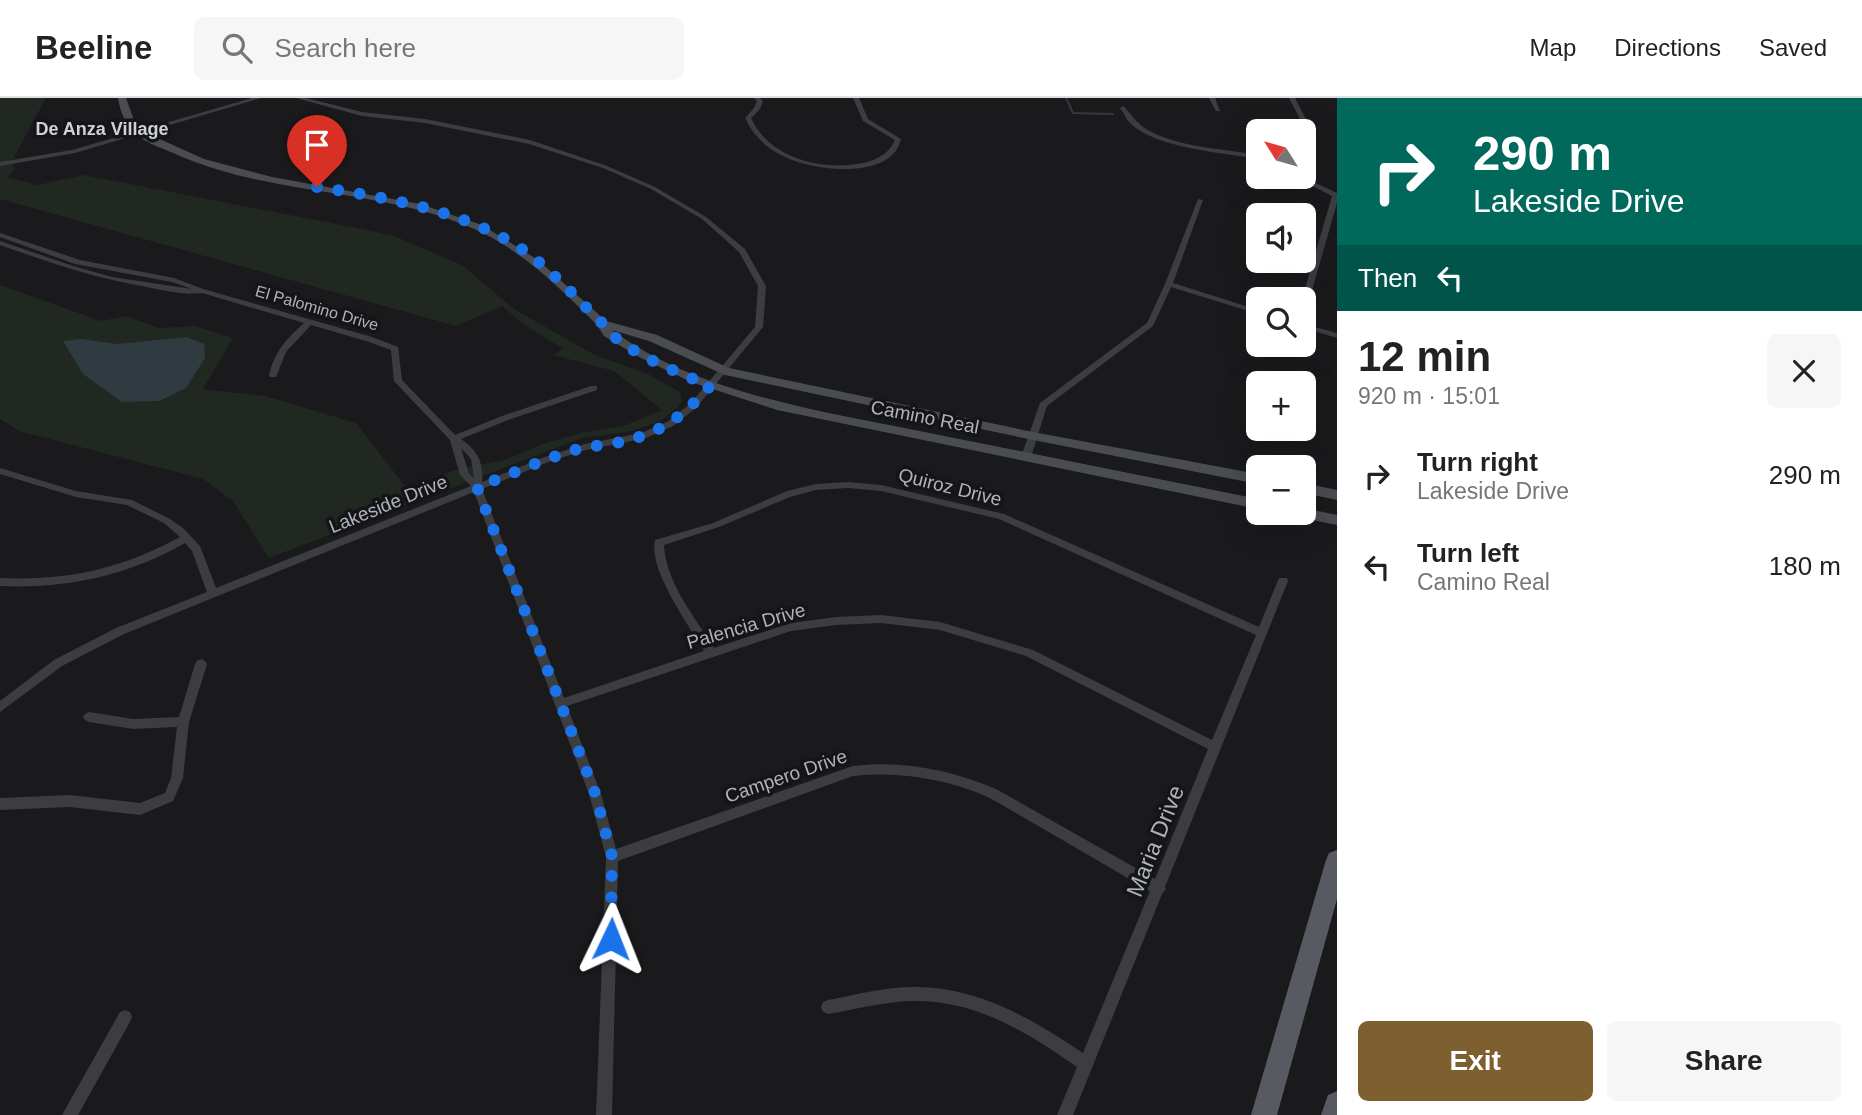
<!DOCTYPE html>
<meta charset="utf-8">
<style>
:root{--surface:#fff;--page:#f6f6f6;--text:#222;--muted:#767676;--line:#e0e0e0;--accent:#7e5f2f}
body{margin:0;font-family:Arial,sans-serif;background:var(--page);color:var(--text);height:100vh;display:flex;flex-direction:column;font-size:26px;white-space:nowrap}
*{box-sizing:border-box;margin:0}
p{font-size:23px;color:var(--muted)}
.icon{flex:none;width:38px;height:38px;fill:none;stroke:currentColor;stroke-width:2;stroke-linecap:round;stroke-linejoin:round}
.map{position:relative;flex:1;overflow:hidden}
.sheet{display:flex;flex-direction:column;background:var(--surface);width:525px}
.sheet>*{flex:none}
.hud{background:#00695c;color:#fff;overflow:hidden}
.needle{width:46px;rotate:307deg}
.buttons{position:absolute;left:1246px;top:21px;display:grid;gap:14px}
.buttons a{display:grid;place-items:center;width:70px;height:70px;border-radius:10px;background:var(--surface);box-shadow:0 7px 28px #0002;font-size:35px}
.pin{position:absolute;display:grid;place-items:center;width:60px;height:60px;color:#fff;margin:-72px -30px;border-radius:50% 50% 50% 0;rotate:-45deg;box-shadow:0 0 7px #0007}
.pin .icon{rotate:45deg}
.me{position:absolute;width:77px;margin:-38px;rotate:2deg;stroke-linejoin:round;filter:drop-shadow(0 0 5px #0008)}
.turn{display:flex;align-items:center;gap:24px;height:147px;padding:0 21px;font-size:32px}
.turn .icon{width:91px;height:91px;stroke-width:2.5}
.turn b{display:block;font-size:49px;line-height:60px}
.then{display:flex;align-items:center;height:66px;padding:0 21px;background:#0003;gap:14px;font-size:26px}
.round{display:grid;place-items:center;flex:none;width:74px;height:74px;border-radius:10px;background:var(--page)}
.headline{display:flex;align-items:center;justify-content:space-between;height:119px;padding:0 21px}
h1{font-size:42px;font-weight:600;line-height:52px}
.primary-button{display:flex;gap:14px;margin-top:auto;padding:14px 21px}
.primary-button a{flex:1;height:80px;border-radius:10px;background:var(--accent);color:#fff;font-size:28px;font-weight:600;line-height:80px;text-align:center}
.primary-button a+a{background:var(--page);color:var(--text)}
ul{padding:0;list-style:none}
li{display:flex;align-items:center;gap:21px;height:91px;padding:0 21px}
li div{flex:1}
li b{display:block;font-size:26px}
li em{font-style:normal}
header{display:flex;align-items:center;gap:42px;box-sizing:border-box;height:98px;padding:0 35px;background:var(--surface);border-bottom:2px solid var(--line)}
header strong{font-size:33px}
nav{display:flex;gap:38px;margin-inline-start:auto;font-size:24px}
.search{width:490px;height:63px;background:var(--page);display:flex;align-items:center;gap:18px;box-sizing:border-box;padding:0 24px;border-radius:10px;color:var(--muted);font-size:26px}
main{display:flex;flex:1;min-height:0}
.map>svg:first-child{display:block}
</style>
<header>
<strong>Beeline</strong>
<div class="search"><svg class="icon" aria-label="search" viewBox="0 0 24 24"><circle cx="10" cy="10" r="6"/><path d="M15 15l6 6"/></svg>Search here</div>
<nav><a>Map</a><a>Directions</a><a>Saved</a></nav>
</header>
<main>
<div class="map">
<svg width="1337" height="1017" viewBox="0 0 1337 1017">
<rect width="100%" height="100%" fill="#1a1a1c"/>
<path fill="#202821" d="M 0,0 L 46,0 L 12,63 L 15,71 L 7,79 L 37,87 L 84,77 L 392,137 L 462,167 L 514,211 L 595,257 L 648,276 L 680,294 L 682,303 C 661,334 616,335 582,340 L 269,460 L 233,403 L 203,381 L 19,333 L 0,321 L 0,187 L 101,223 L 126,218 L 159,230 L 195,228 L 233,240 L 203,291 L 265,298 L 356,325 L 409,393 L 454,372 L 501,363 L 548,344 L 586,334 L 623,328 L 662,312 L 614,273 L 553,257 L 563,251 L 522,225 L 502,208 L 456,228 L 0,101 Z"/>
<path fill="#303a41" d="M 187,239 L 204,246 L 205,260 L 186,290 L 159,303 L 122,304 L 83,276 L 63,243 L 82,241 L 117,246 Z"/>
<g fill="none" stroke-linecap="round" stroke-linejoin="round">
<path stroke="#303a41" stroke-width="2" d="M 1066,0 L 1073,15 L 1113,16"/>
<g fill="#3b3d41" fill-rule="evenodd">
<path d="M 252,0 L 261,0 L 75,55 L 0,68 L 0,64 L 72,52 Z"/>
<path d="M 296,0 L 306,0 L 362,14 L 425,21 L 530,42 L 607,68 L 655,89 L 706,119 L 745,151 L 766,188 L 763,229 L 696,310 L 673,328 L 646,340 L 586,352 L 551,363 L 482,391 L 564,600 L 704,553 C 689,527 648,472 655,442 L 713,425 L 787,393 L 816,386 L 848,384 L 881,387 L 1004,416 L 1259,529 L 1279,480 L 1287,480 L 1288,483 L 1165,789 L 1166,791 L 1162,796 L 1073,1017 L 1057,1017 L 1077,969 C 1029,936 980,904 919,903 C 889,902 858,911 828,916 L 823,914 L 821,909 L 823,904 L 828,902 C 858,896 889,888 919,889 C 980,890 1034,922 1083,955 L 1150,793 L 990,700 C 948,681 899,673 853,678 L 618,763 L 612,1017 L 596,1017 L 606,759 L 589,696 L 474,394 L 124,536 L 62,568 L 0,614 L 0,603 L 54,562 L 116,530 L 207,494 L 192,453 L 185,445 C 127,478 66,491 0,488 L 0,480 C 67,483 121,471 180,439 L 164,425 L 127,407 L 76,399 L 0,376 L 0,370 L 76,393 L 132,402 L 170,421 L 183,430 L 200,448 L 216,490 L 471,388 L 460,377 L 450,342 L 394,283 L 391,252 L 366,243 L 311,227 L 286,254 L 276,279 L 270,279 L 269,277 C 274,254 287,240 304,225 L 202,195 C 183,197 166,193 147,189 C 95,180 50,165 0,147 L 0,143 L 73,168 L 112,179 L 192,191 L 172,184 L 75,166 L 0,139 L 0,135 L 80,162 L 174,180 L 203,191 L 372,239 L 398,249 L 402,282 L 455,337 L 502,318 L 591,288 L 597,288 L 597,292 L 508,322 L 461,341 C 477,352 484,364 482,384 L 545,359 L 585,346 L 641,335 L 667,324 L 690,306 L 755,229 L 758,188 L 739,154 L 702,121 L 651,91 L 603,70 L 529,46 L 425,25 L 362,18 ZM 461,350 L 471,361 L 474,380 L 469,376 ZM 848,390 L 881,393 L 999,421 L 1256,537 L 1212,642 L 1033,552 L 940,524 L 881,517 L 836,519 L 791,525 L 714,550 C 695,519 666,485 664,447 L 719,429 L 790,399 L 816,392 ZM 881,525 L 940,532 L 1026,558 L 1208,651 L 1155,781 L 998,692 C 953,672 902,662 853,668 L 616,751 L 601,696 L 567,608 L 791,533 L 836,527 Z"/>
<path d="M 754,0 L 760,0 L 763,3 L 760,11 L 751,20 C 768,57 812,70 850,67 C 869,65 887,60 895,42 L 863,23 L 853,0 L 859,0 L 868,21 L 901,41 C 900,44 899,48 897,51 C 879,81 809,72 783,58 C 766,50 753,37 745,20 L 754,10 L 757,3 Z"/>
<path d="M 1209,0 L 1215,0 L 1220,13 L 1216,13 Z"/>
<path d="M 1289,0 L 1295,0 L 1308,25 L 1307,26 L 1302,25 Z"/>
<path d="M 1123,8 C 1131,15 1136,25 1146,31 C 1178,50 1222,50 1258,57 L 1258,61 C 1224,55 1153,50 1129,24 C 1126,20 1123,14 1120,10 Z"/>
<path d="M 1295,79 L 1303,79 L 1337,95 L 1337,105 L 1308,206 L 1304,208 L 1304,201 L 1302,201 L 1332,98 Z"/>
<path d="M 1198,101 L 1203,102 L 1173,185 L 1258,212 L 1258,216 L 1171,189 L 1153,228 L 1047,308 L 1031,359 L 1029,361 L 1023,361 L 1021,359 L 1040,305 L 1147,225 L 1165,186 Z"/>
<path d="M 1304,226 L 1337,235 L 1337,240 L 1304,230 Z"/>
<path d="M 201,561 L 205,563 L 207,566 L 189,624 L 183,680 L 173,703 L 140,717 L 70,709 L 0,712 L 0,700 L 70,697 L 140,705 L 165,695 L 171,680 L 177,629 L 133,631 L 89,624 L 85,622 L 83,619 L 85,616 L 89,614 L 133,621 L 179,619 L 195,566 L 197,563 Z"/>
<path d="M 125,912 L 130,914 L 132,919 L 130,924 L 78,1017 L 62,1017 L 120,914 Z"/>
</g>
<g fill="#494c51" fill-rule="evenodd">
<path d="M 118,0 L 126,0 L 134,22 L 144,34 L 204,61 L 272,79 L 420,106 L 482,127 L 538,162 L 606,223 L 657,237 L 729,270 L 1033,334 L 1258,376 L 1258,386 L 1033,342 L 725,277 L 649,243 L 612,232 C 700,298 834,315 939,337 C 1045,358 1152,380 1258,401 L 1258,411 L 777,312 L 691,284 L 639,259 L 604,238 L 597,227 C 560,190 521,151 472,130 C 379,90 273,98 180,58 C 166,51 149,47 137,37 C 126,28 120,14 118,0 Z"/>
<path d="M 1304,385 L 1337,392 L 1337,402 L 1304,395 Z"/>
<path d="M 1304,410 L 1337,417 L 1337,427 L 1297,419 L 1295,415 L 1304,415 Z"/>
</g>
<g fill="#575a60" fill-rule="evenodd">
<path d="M 1337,752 L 1337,801 L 1277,1017 L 1251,1017 L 1326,762 L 1329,755 Z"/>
<path d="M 1337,993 L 1337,1017 L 1321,1017 L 1328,997 Z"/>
</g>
</g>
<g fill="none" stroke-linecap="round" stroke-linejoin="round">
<path stroke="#1a73e8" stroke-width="12" stroke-dasharray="0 21.6" d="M 317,89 C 382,99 451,110 509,143 C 544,163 573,197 602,225 C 620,253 680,275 710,288 C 680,322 656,338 610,346 C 596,348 582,349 568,354 C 537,364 507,378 477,389 L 595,695 L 612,758 L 611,841"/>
</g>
<g text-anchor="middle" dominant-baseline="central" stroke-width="7" stroke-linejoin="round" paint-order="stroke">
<g font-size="16" fill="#adb2bc" stroke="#151517">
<text transform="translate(317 210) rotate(16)">El Palomino Drive</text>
</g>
<g font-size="18" font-weight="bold" fill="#ced1d8" stroke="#151517">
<text x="102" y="31">De Anza Village</text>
</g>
<g font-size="19" fill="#adb2bc" stroke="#151517">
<text transform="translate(925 319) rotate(11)">Camino Real</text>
<text transform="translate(950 389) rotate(14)">Quiroz Drive</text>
<text transform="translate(388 406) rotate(-22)">Lakeside Drive</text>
<text transform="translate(746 528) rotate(-16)">Palencia Drive</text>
<text transform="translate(786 678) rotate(-19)">Campero Drive</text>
</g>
<g font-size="23" fill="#adb2bc" stroke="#151517">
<text transform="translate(1155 743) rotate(-68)">Maria Drive</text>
</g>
</g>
</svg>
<div class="buttons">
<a><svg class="needle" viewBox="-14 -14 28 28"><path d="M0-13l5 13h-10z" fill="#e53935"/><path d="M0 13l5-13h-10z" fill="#767676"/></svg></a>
<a><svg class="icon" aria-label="sound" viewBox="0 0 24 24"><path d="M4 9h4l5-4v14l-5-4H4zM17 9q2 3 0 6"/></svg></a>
<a><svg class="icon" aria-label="search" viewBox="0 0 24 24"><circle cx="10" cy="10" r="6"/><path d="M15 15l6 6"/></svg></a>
<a>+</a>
<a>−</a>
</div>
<div class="pin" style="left:317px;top:89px;background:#d93025"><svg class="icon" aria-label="arrive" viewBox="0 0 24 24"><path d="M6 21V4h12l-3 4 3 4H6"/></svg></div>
<svg class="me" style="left:611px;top:841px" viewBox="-20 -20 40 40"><path d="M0-17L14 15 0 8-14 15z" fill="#1a73e8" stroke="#fff" stroke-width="4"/></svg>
</div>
<section class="sheet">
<div class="hud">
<div class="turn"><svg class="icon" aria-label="right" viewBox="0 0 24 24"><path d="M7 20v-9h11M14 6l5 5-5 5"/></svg><div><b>290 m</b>Lakeside Drive</div></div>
<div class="then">Then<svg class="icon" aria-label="left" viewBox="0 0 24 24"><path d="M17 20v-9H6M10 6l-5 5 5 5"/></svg></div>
</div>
<div class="headline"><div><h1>12 min</h1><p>920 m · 15:01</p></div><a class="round"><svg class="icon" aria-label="close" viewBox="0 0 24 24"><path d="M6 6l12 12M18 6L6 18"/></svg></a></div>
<ul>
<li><svg class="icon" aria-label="right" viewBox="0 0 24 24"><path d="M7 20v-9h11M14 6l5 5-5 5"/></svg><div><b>Turn right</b><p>Lakeside Drive</p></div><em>290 m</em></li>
<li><svg class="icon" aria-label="left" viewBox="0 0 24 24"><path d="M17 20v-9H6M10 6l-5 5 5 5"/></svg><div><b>Turn left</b><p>Camino Real</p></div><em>180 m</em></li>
</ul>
<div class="primary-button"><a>Exit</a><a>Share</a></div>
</section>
</main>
